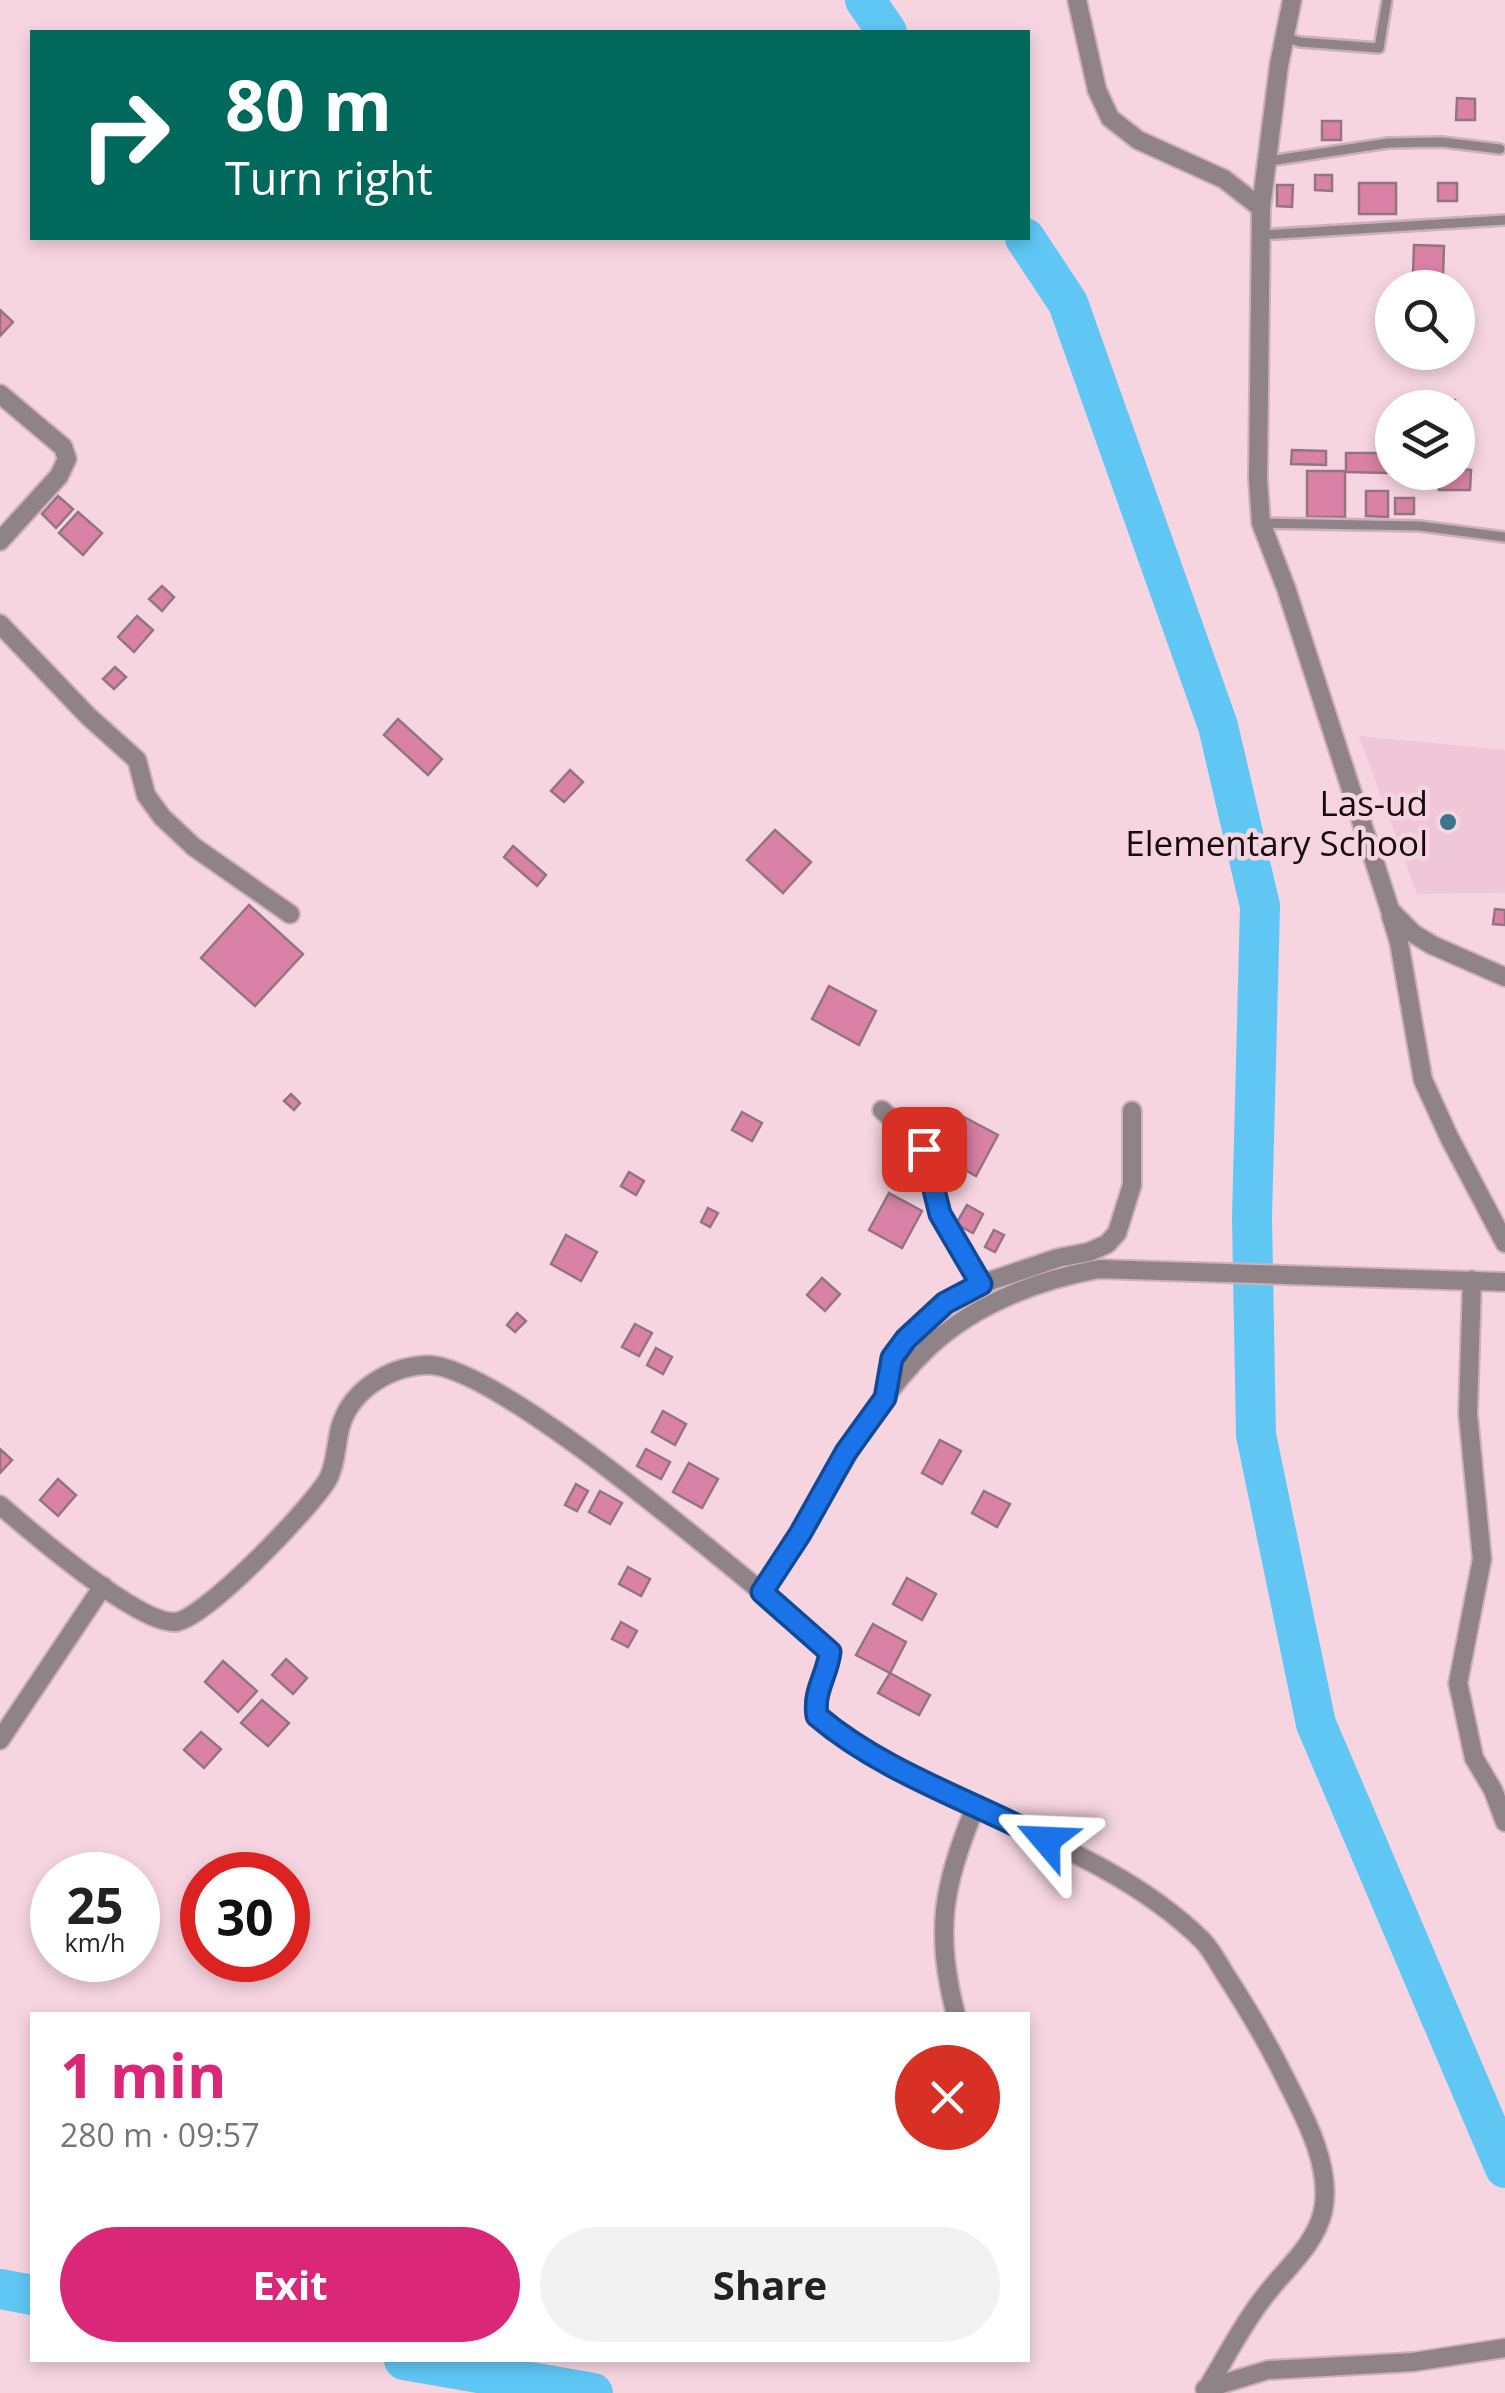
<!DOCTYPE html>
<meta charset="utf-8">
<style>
:root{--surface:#fff;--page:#f2f2f2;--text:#222;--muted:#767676;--accent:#db2777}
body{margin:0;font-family:"Open Sans",sans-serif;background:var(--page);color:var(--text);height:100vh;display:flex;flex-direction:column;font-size:38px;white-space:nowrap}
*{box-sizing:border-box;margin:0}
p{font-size:32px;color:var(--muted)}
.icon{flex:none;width:55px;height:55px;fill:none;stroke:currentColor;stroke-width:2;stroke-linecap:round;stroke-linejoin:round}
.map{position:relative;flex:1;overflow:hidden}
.details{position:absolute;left:30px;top:2012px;width:1000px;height:350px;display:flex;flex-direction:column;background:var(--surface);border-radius:0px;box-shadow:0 5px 15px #0003}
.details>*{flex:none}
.guide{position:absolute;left:30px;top:30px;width:1000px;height:210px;border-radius:0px;box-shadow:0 5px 15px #0003;background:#00695c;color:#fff;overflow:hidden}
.controls{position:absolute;left:1375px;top:270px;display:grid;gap:20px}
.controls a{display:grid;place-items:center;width:100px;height:100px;border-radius:50%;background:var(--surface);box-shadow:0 5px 15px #0003;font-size:50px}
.speed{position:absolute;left:30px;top:1852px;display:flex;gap:20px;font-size:50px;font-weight:700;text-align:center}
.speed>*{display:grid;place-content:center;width:130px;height:130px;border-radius:50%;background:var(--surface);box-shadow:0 5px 15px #0003;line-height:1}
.speed small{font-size:25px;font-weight:400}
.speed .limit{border:15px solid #d22;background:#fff;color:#111}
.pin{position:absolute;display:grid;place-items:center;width:85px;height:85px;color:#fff;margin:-42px;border-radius:20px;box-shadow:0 5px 15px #0006}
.me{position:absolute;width:110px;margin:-55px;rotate:296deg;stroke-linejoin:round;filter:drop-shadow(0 0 8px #0008)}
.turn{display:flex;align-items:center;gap:35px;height:210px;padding:0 30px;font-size:45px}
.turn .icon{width:130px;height:130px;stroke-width:2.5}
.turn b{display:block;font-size:70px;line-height:85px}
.round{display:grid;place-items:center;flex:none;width:105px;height:105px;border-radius:52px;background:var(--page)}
.summary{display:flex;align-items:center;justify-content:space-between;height:170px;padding:0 30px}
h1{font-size:60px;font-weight:700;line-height:75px;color:var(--accent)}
.action{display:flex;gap:20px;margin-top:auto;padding:20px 30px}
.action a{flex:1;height:115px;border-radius:60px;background:var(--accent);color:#fff;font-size:40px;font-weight:700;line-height:115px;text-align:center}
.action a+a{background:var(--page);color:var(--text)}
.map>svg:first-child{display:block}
</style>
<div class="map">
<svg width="1505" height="2393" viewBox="0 0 1505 2393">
<rect width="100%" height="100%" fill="#f6d5e1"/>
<path fill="#f0c7d6" d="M 1359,736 L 1505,750 L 1505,893 L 1417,894 Z"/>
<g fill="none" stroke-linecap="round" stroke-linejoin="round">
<g stroke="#60c7f5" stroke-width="40">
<path d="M 865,0 L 887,32"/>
<path d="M 1025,238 L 1068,303 L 1218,726 L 1260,906 L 1252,1217 L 1256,1435 L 1316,1724 L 1505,2168"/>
<path d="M 0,2289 L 32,2295"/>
<path d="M 404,2360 L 593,2393"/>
</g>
</g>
<g fill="#d982a6" stroke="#937581" stroke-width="2.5">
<path d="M 1457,98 L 1475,99 L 1475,120 L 1456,120 Z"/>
<rect x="1322" y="121" width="19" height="19"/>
<path d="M 1315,175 L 1332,175 L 1332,191 L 1315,190 Z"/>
<rect x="1359" y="183" width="37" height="31"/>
<rect x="1438" y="183" width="19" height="18"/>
<path d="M 1277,185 L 1293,185 L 1292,207 L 1277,206 Z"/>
<path d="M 1414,245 L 1444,246 L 1443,276 L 1413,275 Z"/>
<path d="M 0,310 L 13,322 L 0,336 Z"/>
<path d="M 1436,400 L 1455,400 L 1455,408 L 1435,408 Z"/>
<path d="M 1292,450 L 1326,451 L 1326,465 L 1291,464 Z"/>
<path d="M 1346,453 L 1387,453 L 1387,473 L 1346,472 Z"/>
<path d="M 1458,469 L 1471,470 L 1470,490 L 1439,490 L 1439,472 L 1458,472 Z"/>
<rect x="1307" y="471" width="38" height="46"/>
<rect x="1406" y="472" width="25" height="12"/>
<path d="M 1366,491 L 1388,491 L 1388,517 L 1366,516 Z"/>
<path d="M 58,496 L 73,509 L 56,528 L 42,514 Z"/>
<rect x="1395" y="498" width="19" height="16"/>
<path d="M 78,512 L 102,533 L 83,555 L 59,533 Z"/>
<path d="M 162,586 L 174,597 L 162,611 L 149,599 Z"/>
<path d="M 137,616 L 153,630 L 134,652 L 118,637 Z"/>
<path d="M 115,667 L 126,677 L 114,689 L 103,679 Z"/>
<path d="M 398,719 L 442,759 L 428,775 L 384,735 Z"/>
<path d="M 570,770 L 583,782 L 564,802 L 551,791 Z"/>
<path d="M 775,830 L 811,862 L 783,893 L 747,860 Z"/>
<path d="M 513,846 L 546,875 L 537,886 L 504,857 Z"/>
<path d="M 249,905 L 303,954 L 255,1006 L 201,958 Z"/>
<path d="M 1495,909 L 1505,910 L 1505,925 L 1493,924 Z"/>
<path d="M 829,986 L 876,1011 L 859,1045 L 812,1019 Z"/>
<path d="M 291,1094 L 300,1103 L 294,1110 L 284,1101 Z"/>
<path d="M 742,1112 L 762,1123 L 752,1141 L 732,1130 Z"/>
<path d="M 964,1117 L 998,1135 L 976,1176 L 942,1157 Z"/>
<path d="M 629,1172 L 644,1181 L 636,1195 L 621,1186 Z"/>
<path d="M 889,1193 L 922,1211 L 902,1248 L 869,1230 Z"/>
<path d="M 967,1205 L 983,1214 L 973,1233 L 956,1224 Z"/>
<path d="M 708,1208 L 718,1213 L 710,1227 L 701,1222 Z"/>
<path d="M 994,1230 L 1004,1235 L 995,1252 L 985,1247 Z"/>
<path d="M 566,1235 L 597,1252 L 581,1281 L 551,1264 Z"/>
<path d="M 822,1278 L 840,1294 L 825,1311 L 807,1295 Z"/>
<path d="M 517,1313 L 526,1321 L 515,1332 L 507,1325 Z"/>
<path d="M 635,1324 L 652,1333 L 639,1356 L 622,1347 Z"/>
<path d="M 656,1348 L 672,1357 L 663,1374 L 647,1365 Z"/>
<path d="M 663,1411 L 686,1424 L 675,1445 L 652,1432 Z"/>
<path d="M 940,1440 L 961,1451 L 942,1484 L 922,1473 Z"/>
<path d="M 0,1449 L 12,1460 L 0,1473 Z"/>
<path d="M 646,1449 L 670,1462 L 661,1479 L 637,1466 Z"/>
<path d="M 689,1463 L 718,1479 L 702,1508 L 673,1492 Z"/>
<path d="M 58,1479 L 76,1495 L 58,1516 L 40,1500 Z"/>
<path d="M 576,1484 L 588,1491 L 577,1511 L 565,1505 Z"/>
<path d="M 600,1491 L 622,1503 L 610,1524 L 589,1512 Z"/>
<path d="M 984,1491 L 1010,1504 L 997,1527 L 972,1513 Z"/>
<path d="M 628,1567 L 650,1579 L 641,1596 L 619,1584 Z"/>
<path d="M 907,1578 L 936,1594 L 922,1620 L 893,1604 Z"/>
<path d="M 621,1622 L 637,1631 L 628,1647 L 612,1639 Z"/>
<path d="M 873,1624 L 906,1642 L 890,1673 L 856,1655 Z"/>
<path d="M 286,1659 L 307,1678 L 293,1694 L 272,1675 Z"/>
<path d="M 223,1661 L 257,1691 L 238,1712 L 205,1682 Z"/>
<path d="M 890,1673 L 930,1695 L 919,1715 L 878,1693 Z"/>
<path d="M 262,1700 L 289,1723 L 268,1746 L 241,1723 Z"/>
<path d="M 201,1732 L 221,1749 L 204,1768 L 184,1750 Z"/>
</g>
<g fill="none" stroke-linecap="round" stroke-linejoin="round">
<g stroke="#ceb0bb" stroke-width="14">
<g id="service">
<path d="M 1285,37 L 1300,42 L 1379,48 L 1387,0"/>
<path d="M 1269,161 L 1388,143 L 1442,142 L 1500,149"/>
<path d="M 1260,235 L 1505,220"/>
<path d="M 1261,523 L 1420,526 L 1505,537"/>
</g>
</g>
<g stroke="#ceb0bb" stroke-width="22">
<g id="minor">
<path d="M 1077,0 L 1097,90 L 1110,118 L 1138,140 L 1224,179 L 1261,208"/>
<path d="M 1292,0 L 1279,65 L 1261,208 L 1258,479 L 1261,523 L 1286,588 L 1390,910 L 1414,934 L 1432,945 L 1505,977"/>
<path d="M 0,394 L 63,447 L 67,459 L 59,476 L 0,541"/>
<path d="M 0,624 L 88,716 L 137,760 L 146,795 L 162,817 L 194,847 L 290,914"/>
<path d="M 1391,916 L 1399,942 L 1423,1080 L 1449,1137 L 1505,1243"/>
<path d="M 882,1110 L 924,1149 L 940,1214 L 981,1284"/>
<path d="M 1472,1280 L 1468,1414 L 1482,1559 L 1458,1683 L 1474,1758 L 1493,1790 L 1505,1822"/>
<path d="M 885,1397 L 892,1359 L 907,1339 L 945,1303 L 981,1284 L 1058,1258 L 1089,1252 L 1107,1244 L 1117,1233 L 1132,1185 L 1132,1111"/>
<path d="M 0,1505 C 30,1531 138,1624 175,1622 C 204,1620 312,1507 328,1479 C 336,1464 336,1444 340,1428 C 350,1391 388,1367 426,1365 C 491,1362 704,1545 762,1592 C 775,1570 791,1550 804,1528 C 841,1466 875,1398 929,1347 C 975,1304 1038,1280 1099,1269 L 1505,1282"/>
<path d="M 762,1592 L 829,1652 C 827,1676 813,1691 817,1716 C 931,1812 1094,1834 1202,1940 C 1212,1950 1219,1965 1227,1977 C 1249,2011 1269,2045 1287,2082 C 1306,2119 1332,2168 1323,2211 C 1315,2246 1284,2270 1264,2297 C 1242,2325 1226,2357 1208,2387"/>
<path d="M 0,1740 L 103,1586"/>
<path d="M 956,2015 C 934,1933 943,1884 975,1808"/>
<path d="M 1205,2389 L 1268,2370 L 1413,2362 L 1505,2348"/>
</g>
</g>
<use href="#service" stroke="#908388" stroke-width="9"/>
<use href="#minor" stroke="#908388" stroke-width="18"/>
</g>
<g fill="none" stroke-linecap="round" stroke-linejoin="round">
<g stroke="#114b97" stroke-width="25">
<path id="route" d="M 924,1149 L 940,1214 L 981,1284 L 945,1303 L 906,1339 L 892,1358 L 885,1398 L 846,1452 L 800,1534 L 762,1592 L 830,1652 C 827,1676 813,1691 817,1716 C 883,1772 970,1800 1046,1840"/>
</g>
<use href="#route" stroke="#1a73e8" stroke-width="18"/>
</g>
<circle fill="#3c748e" stroke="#f6d5e1" stroke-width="4" cx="1448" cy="822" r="10"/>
<g text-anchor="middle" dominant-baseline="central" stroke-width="9" stroke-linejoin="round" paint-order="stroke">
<g font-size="35" fill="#150a0e" stroke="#f6d5e1" text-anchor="end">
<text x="1428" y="802">Las-ud<tspan x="1428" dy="40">Elementary School</tspan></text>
</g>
</g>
</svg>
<div class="controls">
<a><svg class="icon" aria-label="search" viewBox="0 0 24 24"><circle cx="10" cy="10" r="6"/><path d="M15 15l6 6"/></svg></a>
<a><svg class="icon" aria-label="layers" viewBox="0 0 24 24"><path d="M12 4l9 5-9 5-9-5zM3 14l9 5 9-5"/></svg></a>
</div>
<div class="speed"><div>25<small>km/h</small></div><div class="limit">30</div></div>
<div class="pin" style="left:924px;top:1149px;background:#d93025"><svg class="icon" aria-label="arrive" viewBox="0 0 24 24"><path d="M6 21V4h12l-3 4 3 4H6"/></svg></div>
<svg class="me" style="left:1046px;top:1840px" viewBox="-20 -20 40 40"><path d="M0-17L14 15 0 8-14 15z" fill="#1a73e8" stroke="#fff" stroke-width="4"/></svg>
<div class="guide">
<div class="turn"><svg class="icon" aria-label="right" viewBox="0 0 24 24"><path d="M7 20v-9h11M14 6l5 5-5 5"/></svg><div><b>80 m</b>Turn right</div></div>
</div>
<section class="details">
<div class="summary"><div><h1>1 min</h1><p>280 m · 09:57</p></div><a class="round" style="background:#d93025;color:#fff"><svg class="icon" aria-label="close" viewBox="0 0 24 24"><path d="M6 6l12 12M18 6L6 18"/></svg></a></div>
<div class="action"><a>Exit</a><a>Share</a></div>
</section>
</div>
